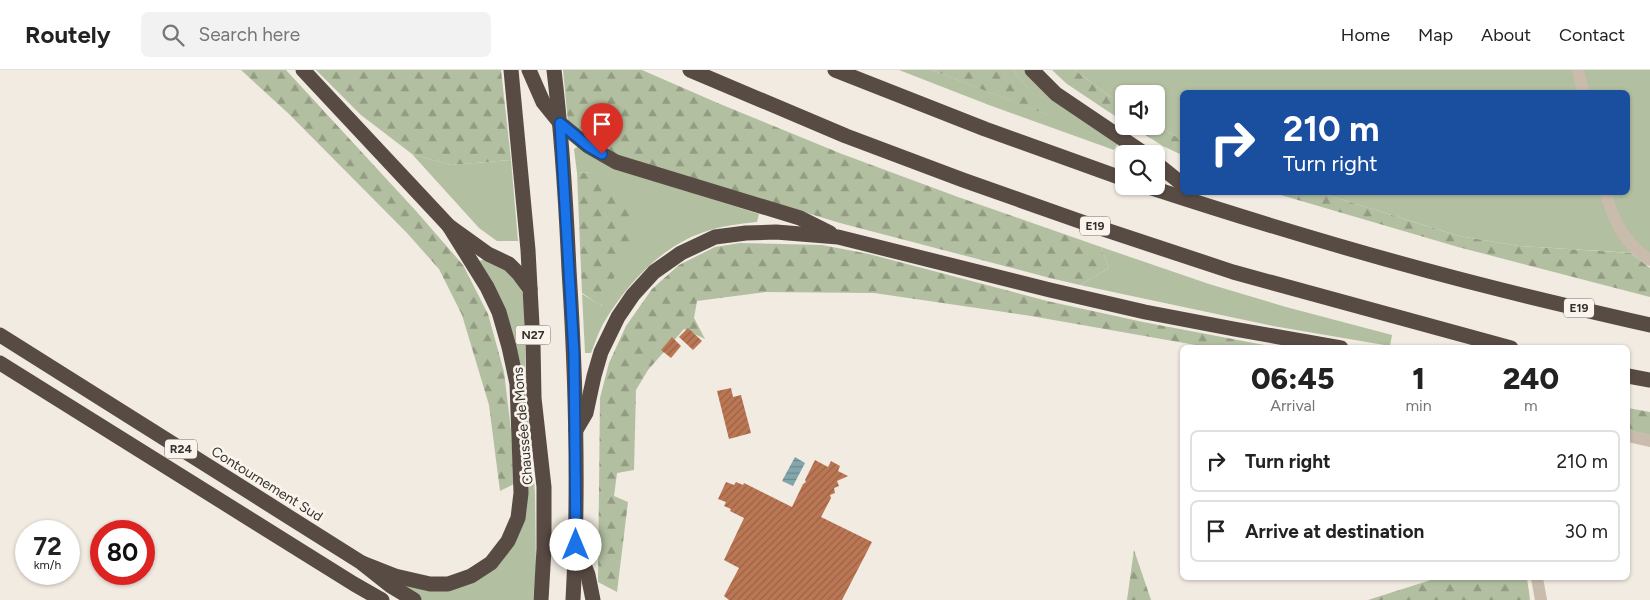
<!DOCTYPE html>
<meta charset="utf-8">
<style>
:root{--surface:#fff;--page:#f2f2f2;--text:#222;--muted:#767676;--line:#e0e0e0}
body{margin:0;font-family:Figtree,sans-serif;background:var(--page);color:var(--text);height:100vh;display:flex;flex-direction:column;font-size:19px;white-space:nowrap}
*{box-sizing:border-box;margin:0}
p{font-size:16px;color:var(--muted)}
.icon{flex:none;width:28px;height:28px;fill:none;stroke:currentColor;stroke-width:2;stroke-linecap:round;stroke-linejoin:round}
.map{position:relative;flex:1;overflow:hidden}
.drawer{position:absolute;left:1180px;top:275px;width:450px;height:235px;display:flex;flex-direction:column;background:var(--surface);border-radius:8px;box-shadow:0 1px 4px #0004}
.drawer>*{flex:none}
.guide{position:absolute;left:1180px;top:20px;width:450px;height:105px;border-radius:8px;box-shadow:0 1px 4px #0004;background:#1a4fa0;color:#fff;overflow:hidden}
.tools{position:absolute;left:1115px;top:15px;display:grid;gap:10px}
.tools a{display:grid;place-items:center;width:50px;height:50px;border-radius:8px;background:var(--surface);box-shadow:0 1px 4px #0004;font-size:25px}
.speed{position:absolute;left:15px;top:450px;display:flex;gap:10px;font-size:25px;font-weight:700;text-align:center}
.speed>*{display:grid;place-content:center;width:65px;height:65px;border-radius:50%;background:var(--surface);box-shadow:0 1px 4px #0004;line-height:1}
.speed small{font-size:12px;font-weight:400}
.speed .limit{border:8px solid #d22;background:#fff;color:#111}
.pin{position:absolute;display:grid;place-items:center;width:42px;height:42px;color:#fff;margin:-51px -21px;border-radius:50% 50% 50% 0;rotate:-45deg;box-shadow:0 0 5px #0007}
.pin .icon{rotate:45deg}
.me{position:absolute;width:55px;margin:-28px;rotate:0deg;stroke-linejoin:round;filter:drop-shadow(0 0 4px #0008)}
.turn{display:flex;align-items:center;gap:18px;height:105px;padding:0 20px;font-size:22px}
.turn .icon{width:65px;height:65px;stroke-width:2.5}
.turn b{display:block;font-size:35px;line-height:42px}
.eta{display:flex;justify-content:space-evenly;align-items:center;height:85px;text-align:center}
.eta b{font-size:30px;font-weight:800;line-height:35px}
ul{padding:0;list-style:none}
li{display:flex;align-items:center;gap:15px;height:62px;margin:0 10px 8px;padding:0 10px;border:2px solid var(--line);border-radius:8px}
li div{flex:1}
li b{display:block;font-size:19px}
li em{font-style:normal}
header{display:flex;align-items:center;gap:30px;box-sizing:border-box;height:70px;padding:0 25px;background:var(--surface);border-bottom:1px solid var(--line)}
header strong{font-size:24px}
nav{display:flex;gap:28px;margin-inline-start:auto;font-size:18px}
.search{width:350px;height:45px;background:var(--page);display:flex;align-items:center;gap:12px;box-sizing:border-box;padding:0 18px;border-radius:8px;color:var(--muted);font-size:19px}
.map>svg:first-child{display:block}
</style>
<header>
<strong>Routely</strong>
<div class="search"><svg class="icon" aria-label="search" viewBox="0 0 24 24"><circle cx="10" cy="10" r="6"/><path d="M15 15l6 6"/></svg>Search here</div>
<nav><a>Home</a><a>Map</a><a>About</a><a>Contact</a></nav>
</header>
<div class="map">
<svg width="1650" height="530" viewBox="0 0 1650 530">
<defs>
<pattern id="forest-firs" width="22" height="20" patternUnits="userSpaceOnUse" patternTransform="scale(1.25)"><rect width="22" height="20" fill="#b3bfa1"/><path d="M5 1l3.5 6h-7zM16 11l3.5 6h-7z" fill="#939c83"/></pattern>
<pattern id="water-rules" width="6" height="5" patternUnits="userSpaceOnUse" patternTransform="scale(1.25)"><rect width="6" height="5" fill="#82a6ac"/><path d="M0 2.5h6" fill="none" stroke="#6b888c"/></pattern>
<pattern id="building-hatch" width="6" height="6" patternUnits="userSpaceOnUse" patternTransform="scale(1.25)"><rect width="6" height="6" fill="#bb7754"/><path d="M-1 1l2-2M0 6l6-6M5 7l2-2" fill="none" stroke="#996246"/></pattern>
</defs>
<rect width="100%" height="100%" fill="#f1ebe1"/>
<g fill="#b3bfa1">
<path d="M 899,0 L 932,0 L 1051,46 L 1016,4 L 1014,0 L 1024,0 L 1039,16 L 1118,73 L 1114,80 L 989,35 Z"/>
<path d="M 1075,0 L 1650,0 L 1650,184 L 1519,176 L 1459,166 L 1321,123 L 1628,122 L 1628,22 L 1182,22 L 1182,70 L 1156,55 L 1156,24 L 1124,24 L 1124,35 L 1105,23 Z"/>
<path d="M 579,76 L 655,111 L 759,144 L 757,152 C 739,154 720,156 704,162 C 660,177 626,215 603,254 C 598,263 595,273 591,283 L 585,283 L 582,224 L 602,236 L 592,102 L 577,103 L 574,79 Z"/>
<path d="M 412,84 L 451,95 L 511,90 L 518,171 L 497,171 L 479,158 Z"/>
<path d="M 1101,177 L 1209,214 L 1286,237 L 1392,265 L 1390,276 L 1273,256 L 1080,215 L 1109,198 Z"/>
<path d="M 486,189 L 504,196 L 516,209 L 524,226 L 526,334 L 531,369 L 535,424 L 536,497 L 533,530 L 422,530 L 404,518 L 407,514 L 465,514 L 521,456 L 523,329 L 479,191 Z"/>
</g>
<g fill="url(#forest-firs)">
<path d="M 241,0 L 286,0 L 416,141 L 463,195 L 488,244 L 504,302 L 511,360 L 514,414 L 500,421 L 489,335 L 462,245 L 439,199 L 407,163 L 289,44 Z"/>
<path d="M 316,0 L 501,0 L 511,90 L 451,95 L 412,84 L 361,45 Z"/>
<path d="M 563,0 L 642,0 L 720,34 L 842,84 L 958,127 L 1101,177 L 1109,198 L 1080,215 L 1050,208 L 840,153 L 613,84 L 585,68 L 568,52 Z"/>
<path d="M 932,0 L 1014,0 L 1016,4 L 1053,47 Z"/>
<path d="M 1052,0 L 1075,0 L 1105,23 L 1124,35 L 1124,52 L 1067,14 Z"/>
<path d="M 1156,55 L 1182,70 L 1182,85 L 1163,76 L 1131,56 L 1156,56 Z"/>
<path d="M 592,102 L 629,138 L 635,162 L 601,236 L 582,223 L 577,103 Z"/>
<path d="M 1274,123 L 1321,123 L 1459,166 L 1519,176 L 1631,183 L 1650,198 L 1650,227 L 1458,177 Z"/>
<path d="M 740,173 L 822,175 L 869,184 L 1047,231 L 1143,252 L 1275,277 L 1207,277 L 1031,246 L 874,223 L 766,222 L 697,231 L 694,248 L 705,269 L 684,259 L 648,300 L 636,320 L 634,400 L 617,403 L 614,426 L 628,432 L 617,522 L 598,512 L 600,328 L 609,293 L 626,256 L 652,219 L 679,195 L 715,177 Z"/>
<path d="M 1628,338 L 1650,342 L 1650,365 L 1628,360 Z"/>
<path d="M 1134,480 L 1151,530 L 1127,530 Z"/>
<path d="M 1437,508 L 1527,508 L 1530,530 L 1368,530 Z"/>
</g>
<path fill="url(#water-rules)" d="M 795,387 L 805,393 L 793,416 L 782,411 Z"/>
<g fill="url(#building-hatch)">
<path d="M 688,258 L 702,271 L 693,280 L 679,267 Z"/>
<path d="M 672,267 L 681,276 L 671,288 L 661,280 Z"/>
<path d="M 731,318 L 733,327 L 741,325 L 751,363 L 729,369 L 717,321 Z"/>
<path d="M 815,390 L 828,397 L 831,391 L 840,396 L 838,401 L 848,406 L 837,411 L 839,416 L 834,418 L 835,423 L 830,425 L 831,428 L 821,447 L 872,472 L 842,530 L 729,530 L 724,526 L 739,498 L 724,490 L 744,448 L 730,441 L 731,439 L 724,436 L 726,432 L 718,429 L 726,412 L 734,415 L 736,412 L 743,415 L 744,413 L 792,437 L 803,414 L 806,412 L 805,410 Z"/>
</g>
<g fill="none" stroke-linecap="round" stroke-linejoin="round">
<g stroke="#c9bcad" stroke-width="12">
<path d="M 1578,0 L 1583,22"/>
<path d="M 1605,122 C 1614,151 1624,173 1650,190"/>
<path d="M 1628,366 L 1650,371"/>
<path d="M 1537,508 L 1541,530"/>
</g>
<g stroke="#584b43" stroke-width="15">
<path d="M 303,0 L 449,156 L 488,184 L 509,194 L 519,204 L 530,219"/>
<path d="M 511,0 L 528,180 L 533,274 L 534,328 L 544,417 L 544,479 L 541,530"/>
<path d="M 529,0 L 543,32 L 560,53 L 588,76 L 616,92 L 800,148 L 830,163"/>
<path d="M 554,0 C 562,67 566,133 569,200 C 576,310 579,420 573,530"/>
<path d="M 690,0 L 846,66 L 963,110 L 1082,152 L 1233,202 L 1511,278"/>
<path d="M 835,0 L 985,59 L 1124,109"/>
<path d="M 1032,0 L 1056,24 L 1145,84"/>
<path d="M 1156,93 L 1182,114"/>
<path d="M 1146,116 C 1265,155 1385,191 1506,221 C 1554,233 1602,244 1650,255"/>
<path d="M 0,265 L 362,493 L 391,516 L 414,530"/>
<path d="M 0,293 L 354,514 L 382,530"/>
<path d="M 1628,306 L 1650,310"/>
<path d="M 576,360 L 586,343 L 594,306 L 601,282 L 618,247 L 633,225 L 654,202 L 681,183 L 715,167 L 746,163 L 776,162 L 838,167 L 1050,220 L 1145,242 L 1234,259 L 1341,278"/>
<path d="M 578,479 L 588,505 L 593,530"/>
<path d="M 362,493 L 395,506 L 430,514 L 448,514 L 471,506 L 491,493 L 508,471 L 518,448 L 521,423 L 517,314 L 509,277 L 499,242 L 487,217 L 449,156"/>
</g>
</g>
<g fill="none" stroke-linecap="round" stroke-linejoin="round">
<g stroke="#114b97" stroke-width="12">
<path id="route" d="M 576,475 L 574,284 L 560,53 L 588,76 L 602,84"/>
</g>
<use href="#route" stroke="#1a73e8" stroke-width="9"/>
</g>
<g text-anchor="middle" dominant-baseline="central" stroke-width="5" stroke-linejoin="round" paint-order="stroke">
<g fill="#f9f4ed" stroke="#726b65" stroke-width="1">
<rect x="1080" y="146.5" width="30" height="19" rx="4"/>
<rect x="1564" y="228.5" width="30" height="19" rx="4"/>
<rect x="515.5" y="255.5" width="35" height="19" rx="4"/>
<rect x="165" y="369.5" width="32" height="19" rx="4"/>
</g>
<g font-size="12" font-weight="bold" fill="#38302b">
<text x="1095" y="156">E19</text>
<text x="1579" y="238">E19</text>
<text x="533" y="265">N27</text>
<text x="181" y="379">R24</text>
</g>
<g font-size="14" fill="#38302b" stroke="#f9f4ed">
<text transform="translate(523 356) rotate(-95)">Chaussée de Mons</text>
<text transform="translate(267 414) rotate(32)">Contournement Sud</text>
</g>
</g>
</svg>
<div class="tools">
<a><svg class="icon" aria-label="sound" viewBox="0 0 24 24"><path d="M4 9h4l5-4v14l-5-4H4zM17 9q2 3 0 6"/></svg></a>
<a><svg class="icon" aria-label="search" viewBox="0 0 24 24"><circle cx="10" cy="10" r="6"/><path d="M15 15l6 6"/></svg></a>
</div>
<div class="speed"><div>72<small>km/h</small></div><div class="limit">80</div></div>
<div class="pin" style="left:602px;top:84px;background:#d93025"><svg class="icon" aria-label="arrive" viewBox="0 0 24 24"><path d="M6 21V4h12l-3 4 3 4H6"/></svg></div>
<svg class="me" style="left:576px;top:475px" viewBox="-20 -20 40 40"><circle r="19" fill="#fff"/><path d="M0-13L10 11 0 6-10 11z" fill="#1a73e8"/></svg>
<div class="guide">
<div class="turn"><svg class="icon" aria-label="right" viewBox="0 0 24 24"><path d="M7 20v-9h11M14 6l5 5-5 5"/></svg><div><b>210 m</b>Turn right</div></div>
</div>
<section class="drawer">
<div class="eta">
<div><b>06:45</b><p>Arrival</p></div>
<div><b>1</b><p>min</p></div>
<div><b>240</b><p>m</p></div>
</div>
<ul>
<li><svg class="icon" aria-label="right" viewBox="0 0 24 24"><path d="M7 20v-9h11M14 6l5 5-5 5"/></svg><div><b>Turn right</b></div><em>210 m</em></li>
<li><svg class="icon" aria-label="arrive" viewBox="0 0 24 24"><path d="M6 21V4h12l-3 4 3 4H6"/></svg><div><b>Arrive at destination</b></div><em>30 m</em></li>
</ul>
</section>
</div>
